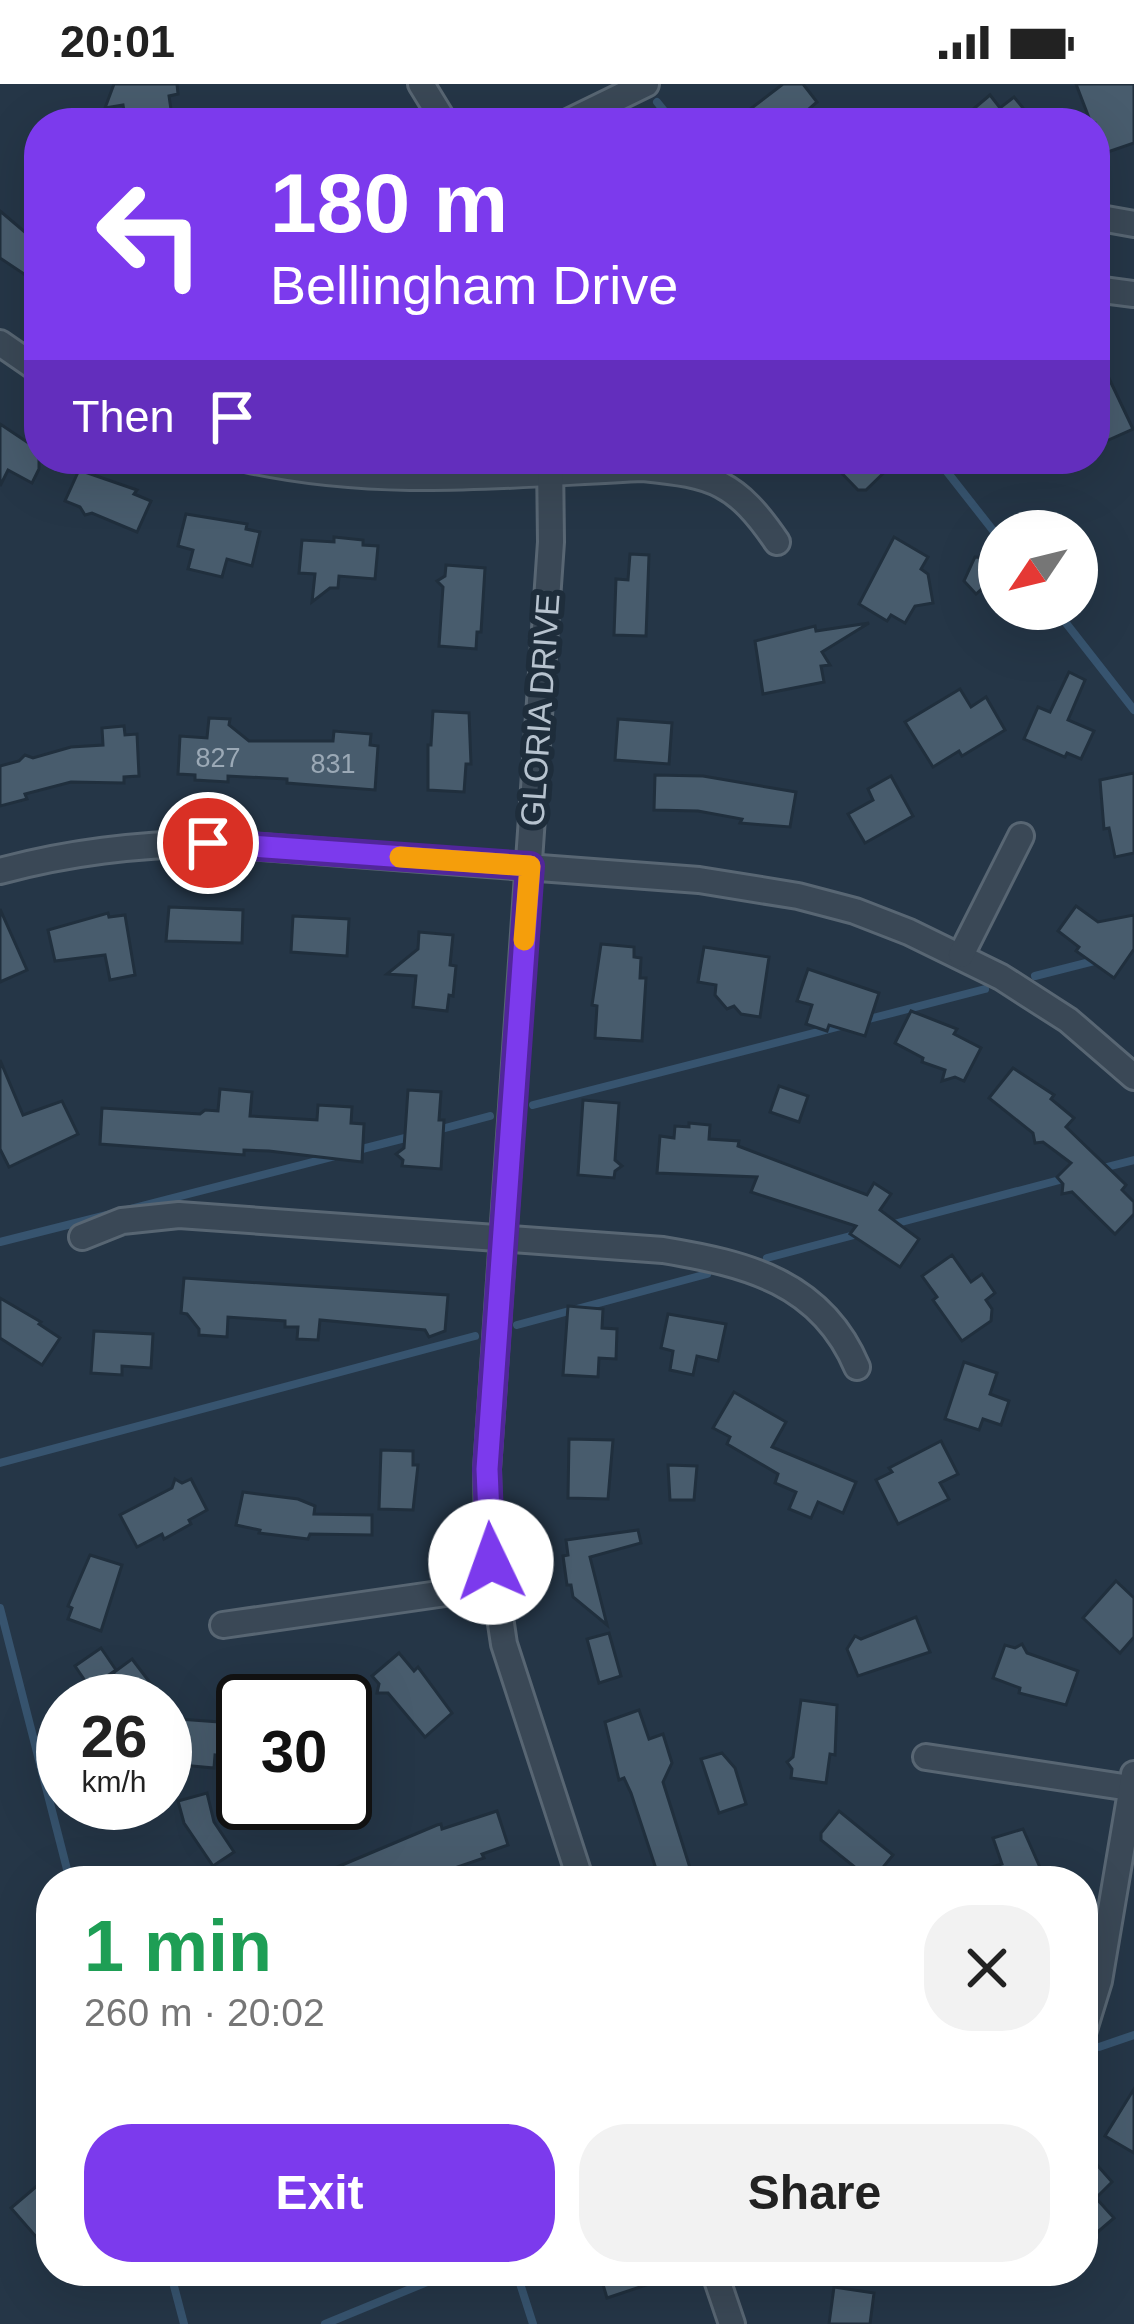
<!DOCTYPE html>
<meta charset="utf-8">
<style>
:root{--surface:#fff;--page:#f2f2f2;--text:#222;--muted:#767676;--accent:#7c3aed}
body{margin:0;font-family:Helvetica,sans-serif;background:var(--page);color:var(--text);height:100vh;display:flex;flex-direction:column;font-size:45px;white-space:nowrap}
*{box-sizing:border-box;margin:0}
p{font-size:39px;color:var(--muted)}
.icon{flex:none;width:66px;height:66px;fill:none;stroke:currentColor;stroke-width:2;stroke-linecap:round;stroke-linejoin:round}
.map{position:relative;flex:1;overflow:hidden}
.details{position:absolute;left:36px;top:1782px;width:1062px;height:420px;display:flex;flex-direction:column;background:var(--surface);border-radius:48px;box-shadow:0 12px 48px #0002}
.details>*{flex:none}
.top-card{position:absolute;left:24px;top:24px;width:1086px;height:366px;border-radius:48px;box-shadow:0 12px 48px #0002;background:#7c3aed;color:#fff;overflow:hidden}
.needle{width:78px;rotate:235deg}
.fabs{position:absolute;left:978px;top:426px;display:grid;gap:24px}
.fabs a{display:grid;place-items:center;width:120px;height:120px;border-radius:50%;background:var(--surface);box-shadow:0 12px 48px #0002;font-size:60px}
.speed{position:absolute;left:36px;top:1590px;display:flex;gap:24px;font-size:60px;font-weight:700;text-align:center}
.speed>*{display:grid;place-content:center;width:156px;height:156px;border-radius:50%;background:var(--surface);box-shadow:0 12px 48px #0002;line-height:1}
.speed small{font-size:30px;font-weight:400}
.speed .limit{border:6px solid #111;border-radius:18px;background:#fff;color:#111}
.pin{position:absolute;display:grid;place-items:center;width:102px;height:102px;color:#fff;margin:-51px;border:6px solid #fff;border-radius:50%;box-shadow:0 3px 12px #0007}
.me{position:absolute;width:132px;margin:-66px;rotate:357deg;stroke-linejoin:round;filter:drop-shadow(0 0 9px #0008)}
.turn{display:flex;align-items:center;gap:42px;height:252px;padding:0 48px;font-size:54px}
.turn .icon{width:156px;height:156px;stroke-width:2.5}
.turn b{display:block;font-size:84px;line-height:102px}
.then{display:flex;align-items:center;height:114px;padding:0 48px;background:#0003;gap:24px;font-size:45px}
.round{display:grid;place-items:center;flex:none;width:126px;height:126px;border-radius:48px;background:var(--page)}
.overview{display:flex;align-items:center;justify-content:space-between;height:204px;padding:0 48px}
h1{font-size:72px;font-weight:700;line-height:90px;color:#1e9e55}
.primary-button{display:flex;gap:24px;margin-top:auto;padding:24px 48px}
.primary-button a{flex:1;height:138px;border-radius:48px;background:var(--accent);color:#fff;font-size:48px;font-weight:700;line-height:138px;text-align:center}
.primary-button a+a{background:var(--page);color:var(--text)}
.status{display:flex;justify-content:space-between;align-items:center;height:84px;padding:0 60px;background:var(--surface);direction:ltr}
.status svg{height:33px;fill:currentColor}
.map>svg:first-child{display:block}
</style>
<div class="status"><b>20:01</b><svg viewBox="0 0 49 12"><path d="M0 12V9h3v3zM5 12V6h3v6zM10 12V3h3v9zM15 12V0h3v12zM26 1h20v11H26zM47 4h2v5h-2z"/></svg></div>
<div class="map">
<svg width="1134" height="2240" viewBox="0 0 1134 2240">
<rect width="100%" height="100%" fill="#253647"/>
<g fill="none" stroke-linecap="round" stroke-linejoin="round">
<g stroke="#37546f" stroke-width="8">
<path d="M 657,18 L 674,39"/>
<path d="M 937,375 L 999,454"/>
<path d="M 1055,525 L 1134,626"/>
<path d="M 1035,892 L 1098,876"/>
<path d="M 865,936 L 985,905"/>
<path d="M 533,1021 L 845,941"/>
<path d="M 434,1047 L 490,1032"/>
<path d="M 358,1066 L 413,1052"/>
<path d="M 1099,1085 L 1134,1076"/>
<path d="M 126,1126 L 332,1073"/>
<path d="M 890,1141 L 1067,1094"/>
<path d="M 0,1158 L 111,1130"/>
<path d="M 767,1174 L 858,1150"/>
<path d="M 517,1241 L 707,1190"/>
<path d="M 0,1379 L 475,1252"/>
<path d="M 0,1524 L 70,1797"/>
<path d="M 1099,1963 L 1134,1951"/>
<path d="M 170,2187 L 184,2240"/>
<path d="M 516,2187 L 533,2240"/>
<path d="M 325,2240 L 454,2187"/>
</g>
</g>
<g fill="#485c6d" stroke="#202f3d" stroke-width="3">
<path d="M 114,0 L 177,0 L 178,10 L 169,12 L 173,39 L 126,39 L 123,21 L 105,24 Z"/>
<path d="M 783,0 L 803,0 L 817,18 L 793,39 L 759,39 L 749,26 Z"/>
<path d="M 1076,0 L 1134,0 L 1134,59 L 1102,70 L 1095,39 L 1091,39 Z"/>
<path d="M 990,11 L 1000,24 L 1014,13 L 1035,39 L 980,39 L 971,27 Z"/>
<path d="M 0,127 L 39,160 L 39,200 L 0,174 Z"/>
<path d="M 1095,265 L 1133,345 L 1095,362 Z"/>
<path d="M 0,340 L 39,366 L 39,385 L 32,399 L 8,386 L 0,402 Z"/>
<path d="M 828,375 L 898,375 L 866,406 L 858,406 Z"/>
<path d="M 79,386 L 137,406 L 134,410 L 151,417 L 137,448 L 92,429 L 85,431 L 80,423 L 65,417 Z"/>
<path d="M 186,430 L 247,440 L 246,445 L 260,448 L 252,482 L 227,475 L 222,493 L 188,485 L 193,466 L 178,462 Z"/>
<path d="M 334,453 L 363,456 L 363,461 L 378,462 L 375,495 L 339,492 L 338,504 L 330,504 L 312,518 L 315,490 L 299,489 L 302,456 L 334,458 Z"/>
<path d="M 894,453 L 928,473 L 921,485 L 928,490 L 933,519 L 915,522 L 905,539 L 891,531 L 887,537 L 859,520 Z"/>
<path d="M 630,470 L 649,471 L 646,552 L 614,551 L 616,495 L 628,496 Z"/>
<path d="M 975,473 L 993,474 L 993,495 L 976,510 L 964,497 Z"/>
<path d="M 446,481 L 485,484 L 481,548 L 477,548 L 476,565 L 439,562 L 443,503 L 437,497 L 445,492 Z"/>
<path d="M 869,539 L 822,568 L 830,581 L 821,582 L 824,598 L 763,610 L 755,557 L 815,542 L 816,547 Z"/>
<path d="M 1069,588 L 1085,596 L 1068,636 L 1094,647 L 1081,675 L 1067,669 L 1065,673 L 1024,655 L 1038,623 L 1050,628 Z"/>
<path d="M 960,605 L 971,623 L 986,613 L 1005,646 L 962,672 L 959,667 L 933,683 L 905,638 Z"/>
<path d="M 433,627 L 469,629 L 471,680 L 466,680 L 464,708 L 428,706 L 428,661 L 431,661 Z"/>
<path d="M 209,634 L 230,635 L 229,641 L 249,657 L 333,657 L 334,647 L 371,650 L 370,661 L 378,662 L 375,706 L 287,699 L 287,695 L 228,692 L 228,698 L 195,696 L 195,691 L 178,690 L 180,652 L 207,654 Z"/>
<path d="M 618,635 L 672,639 L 669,680 L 615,676 Z"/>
<path d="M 124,642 L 125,651 L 137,650 L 139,692 L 124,693 L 124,699 L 71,698 L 25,710 L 27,715 L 0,722 L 0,682 L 19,677 L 25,671 L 33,674 L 71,663 L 103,661 L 102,644 Z"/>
<path d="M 1134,689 L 1134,769 L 1115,773 L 1109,744 L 1104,745 L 1100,696 Z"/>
<path d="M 655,691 L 703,692 L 796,708 L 790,743 L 740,739 L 742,735 L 698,727 L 654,726 Z"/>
<path d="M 891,692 L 913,732 L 865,759 L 848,730 L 873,716 L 868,705 Z"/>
<path d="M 1076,822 L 1098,838 L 1134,831 L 1134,865 L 1114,894 L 1076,867 L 1079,863 L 1058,847 Z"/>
<path d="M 169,823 L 243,826 L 242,859 L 166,857 Z"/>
<path d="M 0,825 L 27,886 L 0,898 Z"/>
<path d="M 108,829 L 109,833 L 125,831 L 135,891 L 110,896 L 105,871 L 55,877 L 48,846 Z"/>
<path d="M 293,832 L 349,835 L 347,872 L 291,868 Z"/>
<path d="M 419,848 L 453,851 L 450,881 L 456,882 L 453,912 L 449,911 L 447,927 L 413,923 L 416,892 L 387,890 L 418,865 Z"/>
<path d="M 601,860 L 634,863 L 634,873 L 641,874 L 640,894 L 646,894 L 642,957 L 595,954 L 597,922 L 592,921 Z"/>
<path d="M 704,863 L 769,873 L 760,933 L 741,930 L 734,922 L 727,925 L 715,911 L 716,901 L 698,898 Z"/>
<path d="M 808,885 L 879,909 L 865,952 L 829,941 L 827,947 L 806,940 L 812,921 L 797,917 Z"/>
<path d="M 911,927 L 957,945 L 954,950 L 981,964 L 964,997 L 955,993 L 942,997 L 945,986 L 922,978 L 923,974 L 895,959 Z"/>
<path d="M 0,976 L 23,1031 L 62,1017 L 78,1050 L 9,1083 L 0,1065 Z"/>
<path d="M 1013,984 L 1054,1011 L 1051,1015 L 1074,1034 L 1066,1043 L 1126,1101 L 1122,1106 L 1134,1118 L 1134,1130 L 1115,1150 L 1072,1108 L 1062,1110 L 1063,1100 L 1057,1093 L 1071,1079 L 1043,1058 L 1035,1059 L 1033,1049 L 989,1014 Z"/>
<path d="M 779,1002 L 808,1012 L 799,1038 L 770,1028 Z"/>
<path d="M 220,1005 L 252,1008 L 250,1032 L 317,1036 L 318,1021 L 352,1023 L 351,1039 L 364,1040 L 362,1078 L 269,1067 L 244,1066 L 244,1071 L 100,1060 L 102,1024 L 200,1030 L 205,1026 L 218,1027 Z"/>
<path d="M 408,1006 L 441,1008 L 439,1036 L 444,1036 L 441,1085 L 402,1082 L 403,1076 L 396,1070 L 404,1064 Z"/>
<path d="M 583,1016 L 619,1019 L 615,1076 L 622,1082 L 615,1087 L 614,1094 L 578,1091 Z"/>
<path d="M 689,1039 L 710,1041 L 709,1055 L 739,1057 L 738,1062 L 867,1111 L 874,1099 L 891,1110 L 880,1126 L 919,1155 L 900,1183 L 850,1150 L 856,1142 L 751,1108 L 757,1093 L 657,1089 L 660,1052 L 674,1054 L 675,1042 L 689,1043 Z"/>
<path d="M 952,1171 L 971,1198 L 982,1190 L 995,1209 L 986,1216 L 992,1225 L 991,1237 L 962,1257 L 933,1216 L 937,1213 L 922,1192 Z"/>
<path d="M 184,1194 L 448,1211 L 445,1247 L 429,1253 L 425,1246 L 320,1236 L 318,1256 L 297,1255 L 298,1243 L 285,1243 L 285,1237 L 228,1233 L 227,1253 L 199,1251 L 199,1245 L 187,1230 L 181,1229 Z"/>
<path d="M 0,1214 L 41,1238 L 39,1240 L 60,1254 L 42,1281 L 0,1254 Z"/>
<path d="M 568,1222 L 603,1225 L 602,1244 L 617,1245 L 616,1275 L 599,1274 L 598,1293 L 563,1291 Z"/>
<path d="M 668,1230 L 726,1240 L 718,1277 L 697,1272 L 693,1291 L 670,1286 L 673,1267 L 661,1264 Z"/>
<path d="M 94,1247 L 153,1250 L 151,1284 L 122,1282 L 122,1291 L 91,1289 Z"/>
<path d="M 964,1278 L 997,1289 L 990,1310 L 1009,1317 L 1001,1341 L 983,1335 L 979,1346 L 945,1335 Z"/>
<path d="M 734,1308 L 786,1338 L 772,1363 L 856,1398 L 843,1429 L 818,1418 L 811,1434 L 789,1425 L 796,1408 L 775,1399 L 778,1390 L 727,1360 L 730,1353 L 713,1344 Z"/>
<path d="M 569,1355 L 613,1356 L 608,1415 L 568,1414 Z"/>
<path d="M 941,1357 L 958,1390 L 940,1399 L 949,1415 L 898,1440 L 876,1396 L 892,1388 L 889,1384 Z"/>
<path d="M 381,1366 L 413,1367 L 413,1381 L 418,1381 L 413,1426 L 379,1425 Z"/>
<path d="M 668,1381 L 697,1382 L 694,1416 L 670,1416 Z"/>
<path d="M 175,1395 L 182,1399 L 191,1395 L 207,1426 L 189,1436 L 191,1440 L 164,1455 L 162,1450 L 137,1463 L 120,1431 L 172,1404 Z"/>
<path d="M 243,1408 L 298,1415 L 315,1422 L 314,1430 L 372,1431 L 372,1451 L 310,1450 L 308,1455 L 259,1449 L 260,1446 L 236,1441 Z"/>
<path d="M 638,1446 L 641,1459 L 590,1473 L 607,1541 L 573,1513 L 571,1501 L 567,1501 L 563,1472 L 568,1471 L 566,1456 Z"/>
<path d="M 90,1471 L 122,1481 L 101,1547 L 68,1535 L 72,1524 L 68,1522 Z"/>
<path d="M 1116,1497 L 1134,1514 L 1134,1553 L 1120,1569 L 1083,1534 Z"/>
<path d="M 916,1533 L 930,1568 L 858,1592 L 847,1565 L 855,1552 L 861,1555 Z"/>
<path d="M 609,1549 L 621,1592 L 599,1599 L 587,1555 Z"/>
<path d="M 1022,1560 L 1027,1569 L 1078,1587 L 1066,1621 L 1019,1609 L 1020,1604 L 993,1594 L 1005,1561 L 1015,1564 Z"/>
<path d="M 101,1564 L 116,1586 L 90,1604 L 75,1582 Z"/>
<path d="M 399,1569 L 414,1587 L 418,1583 L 452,1629 L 425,1653 L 388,1609 L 377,1609 L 379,1600 L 372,1592 Z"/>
<path d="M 132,1575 L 164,1617 L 134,1617 L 113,1589 Z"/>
<path d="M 801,1616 L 837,1621 L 835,1671 L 830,1670 L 826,1699 L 791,1694 L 792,1685 L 787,1678 L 793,1673 Z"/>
<path d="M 639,1626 L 649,1655 L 663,1650 L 672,1679 L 663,1698 L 691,1787 L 660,1797 L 631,1709 L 624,1694 L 619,1696 L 605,1638 Z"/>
<path d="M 165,1634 L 233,1639 L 230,1673 L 215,1671 L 214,1684 L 181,1681 L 182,1669 L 165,1667 Z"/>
<path d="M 722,1669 L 735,1684 L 746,1720 L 719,1729 L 701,1675 Z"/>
<path d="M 207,1709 L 214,1738 L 234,1768 L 213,1782 L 184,1739 L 178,1717 Z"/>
<path d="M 497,1727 L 508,1761 L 482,1770 L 484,1774 L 417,1797 L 304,1797 L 437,1741 L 441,1740 L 442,1745 Z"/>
<path d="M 839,1727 L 893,1771 L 872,1797 L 821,1756 L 821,1749 Z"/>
<path d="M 1023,1745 L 1046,1797 L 962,1797 L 962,1792 L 1002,1780 L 993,1754 Z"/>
<path d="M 1134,2005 L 1134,2069 L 1105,2052 Z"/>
<path d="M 1083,2065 L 1112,2098 L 1096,2114 L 1114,2134 L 1093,2152 L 1083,2140 Z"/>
<path d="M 51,2090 L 51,2170 L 11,2124 Z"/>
<path d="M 599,2187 L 676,2187 L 676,2191 L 607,2214 Z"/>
<path d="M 834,2203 L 874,2209 L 870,2240 L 829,2240 Z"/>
</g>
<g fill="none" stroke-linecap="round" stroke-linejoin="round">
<g stroke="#586673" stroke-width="30">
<g id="minor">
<path d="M 421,0 L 445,39"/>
<path d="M 566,39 L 646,0"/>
<path d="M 1095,133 L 1134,140"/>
<path d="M 1095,205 L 1134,210"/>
<path d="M 0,259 L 39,286"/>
<path d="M 246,375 C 380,405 507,390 643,384 C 714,391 736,398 777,458"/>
<path d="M 550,375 L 551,458 L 487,1385 L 488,1453 L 504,1560 L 581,1797"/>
<path d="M 0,787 C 70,768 136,761 208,759 L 699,796 L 798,812 L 855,827 L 909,848 L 1001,893 L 1068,936 L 1134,993"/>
<path d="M 961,871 L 1021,752"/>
<path d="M 82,1153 L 122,1137 L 179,1131 L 663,1166 C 747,1180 821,1198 857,1283"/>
<path d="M 223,1541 L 494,1502"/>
<path d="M 926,1673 L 1130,1704"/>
<path d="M 1083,1949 L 1099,1897 L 1134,1690"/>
<path d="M 714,2187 L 732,2240"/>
</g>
</g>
<use href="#minor" stroke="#3a4856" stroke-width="24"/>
</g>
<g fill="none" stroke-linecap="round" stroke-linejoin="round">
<g stroke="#51269a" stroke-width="30">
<path id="route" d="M 208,759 L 530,782 L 487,1385 L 491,1478"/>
</g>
<use href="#route" stroke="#7c3aed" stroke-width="21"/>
<path stroke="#f59e0b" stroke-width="21" d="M 400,773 L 530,782 L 524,856"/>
</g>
<g text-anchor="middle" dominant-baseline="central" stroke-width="12" stroke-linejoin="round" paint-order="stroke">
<g font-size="27" fill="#9ba9b6">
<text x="218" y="674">827</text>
<text x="333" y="680">831</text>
</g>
<g font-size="33" fill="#b7c3cf" stroke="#1e2d3b">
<text transform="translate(540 626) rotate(-86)">GLORIA DRIVE</text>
</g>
</g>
</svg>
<div class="fabs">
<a><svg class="needle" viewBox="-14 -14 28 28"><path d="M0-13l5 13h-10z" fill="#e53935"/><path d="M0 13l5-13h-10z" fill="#767676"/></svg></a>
</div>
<div class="speed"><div>26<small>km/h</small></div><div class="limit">30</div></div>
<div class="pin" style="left:208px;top:759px;background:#d93025"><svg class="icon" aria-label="arrive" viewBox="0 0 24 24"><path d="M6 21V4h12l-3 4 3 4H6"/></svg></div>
<svg class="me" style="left:491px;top:1478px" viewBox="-20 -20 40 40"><circle r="19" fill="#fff"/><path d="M0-13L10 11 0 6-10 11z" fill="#7c3aed"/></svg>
<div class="top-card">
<div class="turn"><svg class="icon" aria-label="left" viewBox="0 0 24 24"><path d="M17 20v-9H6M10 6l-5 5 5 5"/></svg><div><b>180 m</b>Bellingham Drive</div></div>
<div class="then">Then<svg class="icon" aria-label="arrive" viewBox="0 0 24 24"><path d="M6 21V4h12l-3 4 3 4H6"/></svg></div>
</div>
<section class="details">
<div class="overview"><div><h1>1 min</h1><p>260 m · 20:02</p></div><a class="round"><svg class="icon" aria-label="close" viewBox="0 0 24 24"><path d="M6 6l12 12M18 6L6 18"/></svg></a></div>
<div class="primary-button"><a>Exit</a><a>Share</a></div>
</section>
</div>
